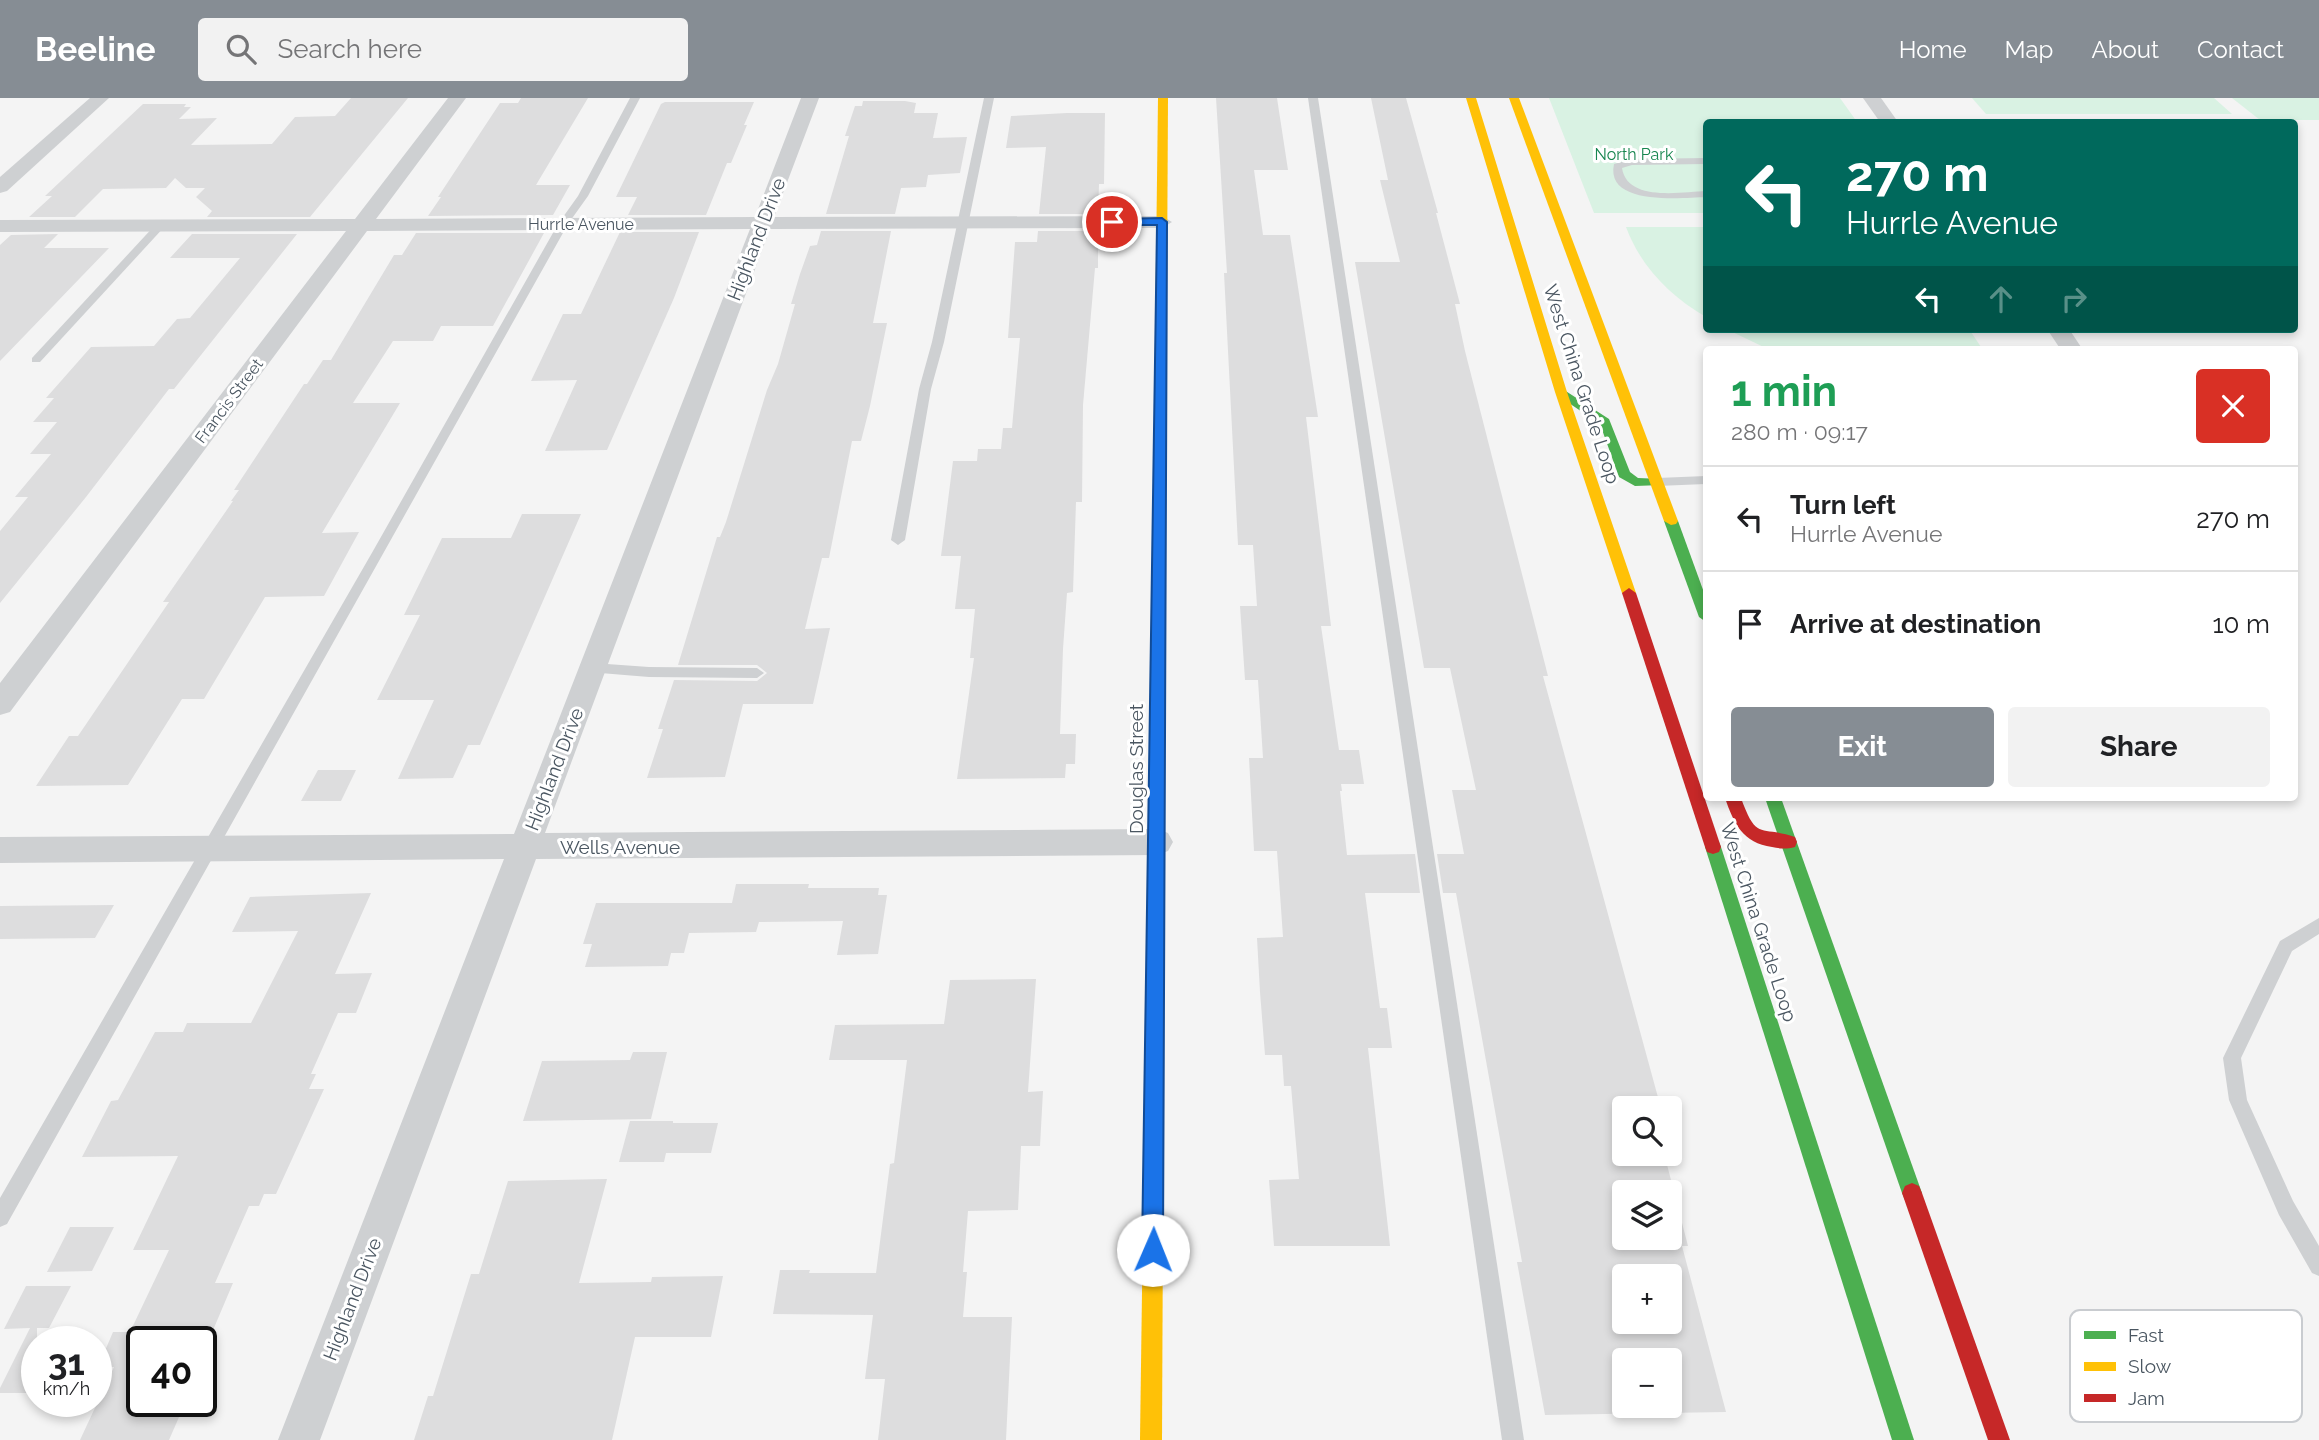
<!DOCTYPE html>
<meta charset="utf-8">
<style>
:root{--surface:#fff;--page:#f2f2f2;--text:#202124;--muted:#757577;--line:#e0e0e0;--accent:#868d94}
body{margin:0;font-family:Raleway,sans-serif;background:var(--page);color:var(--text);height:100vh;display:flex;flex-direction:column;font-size:26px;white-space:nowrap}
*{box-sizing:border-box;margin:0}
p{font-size:23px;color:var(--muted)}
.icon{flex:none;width:38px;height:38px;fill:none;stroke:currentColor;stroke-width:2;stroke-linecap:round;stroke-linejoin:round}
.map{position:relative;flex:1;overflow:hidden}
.sheet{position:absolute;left:1703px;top:248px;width:595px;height:455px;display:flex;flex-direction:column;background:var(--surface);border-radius:7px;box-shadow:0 4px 10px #0003}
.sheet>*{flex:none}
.top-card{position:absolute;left:1703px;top:21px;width:595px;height:214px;border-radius:7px;box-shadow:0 4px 10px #0003;background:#00695c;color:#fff;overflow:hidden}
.controls{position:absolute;left:1612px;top:998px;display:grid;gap:14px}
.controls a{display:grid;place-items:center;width:70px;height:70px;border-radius:7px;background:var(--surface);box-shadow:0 4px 10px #0003;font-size:35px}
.speed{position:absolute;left:21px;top:1228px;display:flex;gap:14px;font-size:35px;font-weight:700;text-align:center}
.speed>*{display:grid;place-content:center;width:91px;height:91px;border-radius:50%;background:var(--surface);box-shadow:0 4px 10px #0003;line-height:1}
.speed small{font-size:18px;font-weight:400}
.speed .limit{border:4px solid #111;border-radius:10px;background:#fff;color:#111}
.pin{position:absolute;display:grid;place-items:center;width:60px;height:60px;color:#fff;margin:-30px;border:4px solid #fff;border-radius:50%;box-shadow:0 2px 7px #0007}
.me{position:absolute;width:77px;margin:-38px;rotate:1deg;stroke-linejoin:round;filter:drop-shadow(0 0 5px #0008)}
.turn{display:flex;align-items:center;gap:24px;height:147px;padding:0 28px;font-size:32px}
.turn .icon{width:91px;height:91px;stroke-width:2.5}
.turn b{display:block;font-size:49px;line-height:60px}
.lanes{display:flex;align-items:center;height:66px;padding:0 28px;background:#0003;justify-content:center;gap:35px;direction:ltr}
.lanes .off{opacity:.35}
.round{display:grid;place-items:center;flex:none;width:74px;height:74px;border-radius:7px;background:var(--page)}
.overview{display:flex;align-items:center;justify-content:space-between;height:119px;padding:0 28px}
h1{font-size:42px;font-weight:700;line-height:52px;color:#1e9e55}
.button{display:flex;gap:14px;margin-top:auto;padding:14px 28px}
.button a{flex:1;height:80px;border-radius:7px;background:var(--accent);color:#fff;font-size:28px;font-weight:700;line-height:80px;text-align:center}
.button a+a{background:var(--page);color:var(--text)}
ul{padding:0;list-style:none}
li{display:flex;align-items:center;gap:21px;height:105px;padding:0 28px;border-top:2px solid var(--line)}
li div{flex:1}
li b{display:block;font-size:26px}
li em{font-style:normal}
header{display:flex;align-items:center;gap:42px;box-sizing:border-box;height:98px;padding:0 35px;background:var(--accent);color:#fff}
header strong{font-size:33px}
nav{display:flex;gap:38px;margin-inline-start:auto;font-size:24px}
.search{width:490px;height:63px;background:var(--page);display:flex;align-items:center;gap:18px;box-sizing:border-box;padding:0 24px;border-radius:7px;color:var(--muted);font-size:26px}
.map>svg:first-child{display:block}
</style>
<header>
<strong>Beeline</strong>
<div class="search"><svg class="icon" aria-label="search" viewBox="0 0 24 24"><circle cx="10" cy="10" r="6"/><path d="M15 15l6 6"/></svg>Search here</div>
<nav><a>Home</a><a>Map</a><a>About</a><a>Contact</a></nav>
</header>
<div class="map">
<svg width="2319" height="1342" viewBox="0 0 2319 1342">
<rect width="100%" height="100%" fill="#f4f4f4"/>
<g fill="#d9f2e3">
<path d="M 1549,0 L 1840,0 L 1857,24 L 1706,24 L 1706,115 L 1594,115 Z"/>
<path d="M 1972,0 L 2214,0 L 2232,16 L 1986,16 Z"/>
<path d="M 2232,0 L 2319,0 L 2319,22 L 2260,22 Z"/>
<path d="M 1626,129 L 1706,129 L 1706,219 C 1670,198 1641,169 1626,129 Z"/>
<path d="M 1726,231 L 1969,231 L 1983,252 L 1770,252 Z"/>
</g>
<g fill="#ddddde" fill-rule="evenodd">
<path d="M 351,0 L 408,0 L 310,119 L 207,119 L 212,113 L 196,99 L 205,90 L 186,90 L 175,80 L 166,90 L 103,91 L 75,119 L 29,119 L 52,98 L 45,98 L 143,6 L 186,6 L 184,9 L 191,9 L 179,21 L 217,20 L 191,47 L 272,46 L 295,19 L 335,18 Z"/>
<path d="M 521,0 L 588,0 L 536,87 L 570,87 L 553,117 L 428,118 L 441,99 L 438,99 L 500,5 L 518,5 Z"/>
<path d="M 1216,0 L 1277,0 L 1288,72 L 1254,72 L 1263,137 L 1290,137 L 1318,319 L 1306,319 L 1331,528 L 1321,528 L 1339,652 L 1359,652 L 1364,686 L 1341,686 L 1342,693 L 1340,693 L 1347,757 L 1415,756 L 1420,795 L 1365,795 L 1380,910 L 1387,910 L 1392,950 L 1368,950 L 1390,1148 L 1274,1148 L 1269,1082 L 1299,1081 L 1291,988 L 1284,988 L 1282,957 L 1265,957 L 1260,894 L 1257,840 L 1283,839 L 1277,753 L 1254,753 L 1249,660 L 1263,660 L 1258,582 L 1245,582 L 1240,508 L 1257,508 L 1253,447 L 1238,447 L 1224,175 L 1227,175 Z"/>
<path d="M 1371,0 L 1406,0 L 1438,115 L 1436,115 L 1460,206 L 1455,206 L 1465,253 L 1548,578 L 1543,578 L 1659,1003 L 1650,1003 L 1652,1010 L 1624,1010 L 1624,1055 L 1664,1055 L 1688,1148 L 1682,1148 L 1726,1314 L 1545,1317 L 1517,1164 L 1522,1164 L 1456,795 L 1443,795 L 1437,756 L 1464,756 L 1452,692 L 1476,692 L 1450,570 L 1424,570 L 1355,164 L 1400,164 L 1380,82 L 1388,82 ZM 1624,1094 L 1670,1094 L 1670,1139 L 1624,1139 ZM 1624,1178 L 1670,1178 L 1670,1223 L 1624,1223 ZM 1624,1262 L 1670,1262 L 1670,1307 L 1624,1307 Z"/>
<path d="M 863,3 L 905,3 L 916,5 L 914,15 L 938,15 L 933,40 L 967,39 L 960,75 L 928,77 L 926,89 L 901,90 L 895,116 L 826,116 L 849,38 L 845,38 L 855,8 L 862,8 Z"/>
<path d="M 665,4 L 754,4 L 744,27 L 747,27 L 731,65 L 727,65 L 706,117 L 628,117 L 637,99 L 616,99 L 661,6 Z"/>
<path d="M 1067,15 L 1105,15 L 1104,86 L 1099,86 L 1098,116 L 1039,116 L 1046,49 L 1006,50 L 1011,18 Z"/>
<path d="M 821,133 L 891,133 L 873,225 L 887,225 L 870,308 L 861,343 L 852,343 L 829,460 L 822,460 L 805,531 L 830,530 L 813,606 L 743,606 L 725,679 L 647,680 L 663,631 L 658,631 L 674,582 L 757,583 L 767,575 L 757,567 L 678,567 L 717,439 L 720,439 L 726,424 L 767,292 L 778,266 L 795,206 L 791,206 L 800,176 L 810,148 L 817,147 Z"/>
<path d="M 1038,133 L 1098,133 L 1098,170 L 1095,170 L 1083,307 L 1082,404 L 1076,404 L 1073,494 L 1067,495 L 1063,551 L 1060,636 L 1076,636 L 1075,666 L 1066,666 L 1065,680 L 957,681 L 974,560 L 970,560 L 975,511 L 955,511 L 961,458 L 941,458 L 953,363 L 977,363 L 978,351 L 1001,351 L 1003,330 L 1012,330 L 1020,240 L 1008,240 L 1015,144 L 1037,144 Z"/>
<path d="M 620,134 L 699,134 L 674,200 L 607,352 L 545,353 L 577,282 L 531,283 L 563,216 L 581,216 Z"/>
<path d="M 416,135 L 544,135 L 493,228 L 441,228 L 433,243 L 393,243 L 353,305 L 400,305 L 322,435 L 359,434 L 324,498 L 265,499 L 204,601 L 182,601 L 128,687 L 36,688 L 69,638 L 78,638 L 169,504 L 163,504 L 233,403 L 231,403 L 239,392 L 234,392 L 304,286 L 307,286 L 323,262 L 331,262 L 394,157 L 402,157 Z"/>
<path d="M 58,136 L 44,150 L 109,150 L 0,263 L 0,147 L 11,137 Z"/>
<path d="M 192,136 L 297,136 L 174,291 L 169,291 L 86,399 L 0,505 L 0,433 L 28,399 L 15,399 L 51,356 L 30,356 L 57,324 L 33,324 L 54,300 L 46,300 L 91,249 L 154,248 L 177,221 L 190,220 L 240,160 L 170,160 Z"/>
<path d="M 522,416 L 581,416 L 480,647 L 468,647 L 453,680 L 398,681 L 434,602 L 377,602 L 420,517 L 404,517 L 442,440 L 511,440 Z"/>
<path d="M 318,672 L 356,672 L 341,703 L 301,703 Z"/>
<path d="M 736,786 L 809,786 L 808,790 L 879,790 L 878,797 L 887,797 L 878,856 L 837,857 L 843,823 L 759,824 L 756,834 L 689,835 L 684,855 L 671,855 L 668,868 L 585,869 L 592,846 L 583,846 L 596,805 L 732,805 Z"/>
<path d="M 371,795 L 335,876 L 372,875 L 356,915 L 338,915 L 311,976 L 316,976 L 309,991 L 324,991 L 276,1096 L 264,1096 L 259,1108 L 249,1108 L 215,1185 L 233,1185 L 208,1244 L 142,1244 L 142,1311 L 183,1310 L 169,1342 L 80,1342 L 114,1269 L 98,1269 L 113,1234 L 130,1234 L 169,1152 L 133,1152 L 178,1058 L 82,1059 L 111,1003 L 118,1002 L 155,934 L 183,934 L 187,925 L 251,925 L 298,833 L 232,834 L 250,799 Z"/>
<path d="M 114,807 L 95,840 L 0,841 L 0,808 Z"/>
<path d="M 1036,881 L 1028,994 L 1043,993 L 1040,1048 L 1021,1048 L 1018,1112 L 968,1113 L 963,1174 L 967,1174 L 963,1219 L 1012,1219 L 1006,1342 L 878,1342 L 885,1281 L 865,1281 L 873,1217 L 773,1216 L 780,1172 L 810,1172 L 809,1175 L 876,1175 L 890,1066 L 894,1065 L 907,962 L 829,962 L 835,927 L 944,926 L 950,882 Z"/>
<path d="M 633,954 L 667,954 L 651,1021 L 523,1023 L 542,963 L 630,962 Z"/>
<path d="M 630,1023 L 673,1023 L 673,1025 L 718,1025 L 711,1055 L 666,1055 L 664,1064 L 619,1064 Z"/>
<path d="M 607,1081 L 579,1185 L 651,1184 L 652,1179 L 723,1178 L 711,1239 L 635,1239 L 612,1342 L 414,1342 L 428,1298 L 433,1298 L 471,1176 L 479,1176 L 508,1083 Z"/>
<path d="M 70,1129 L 114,1129 L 92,1173 L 47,1174 Z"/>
<path d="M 26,1188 L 71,1188 L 49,1230 L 37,1230 L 37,1295 L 0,1295 L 0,1290 L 30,1230 L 4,1231 Z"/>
</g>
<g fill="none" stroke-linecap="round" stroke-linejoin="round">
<g fill="#ced0d2" fill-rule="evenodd">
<path d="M 630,0 L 640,0 L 588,98 L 568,126 L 7,1126 L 0,1129 L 0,1100 L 373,453 L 558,126 L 578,98 Z"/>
<path d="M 984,0 L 994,0 L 944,244 L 931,291 L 905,442 L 898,447 L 891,442 L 919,291 L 932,244 Z"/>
<path d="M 1308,0 L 1318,0 L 1524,1342 L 1502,1342 Z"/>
<path d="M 1706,60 L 1706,66 L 1632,67 L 1622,70 C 1627,104 1681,94 1706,93 L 1706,99 C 1681,100 1605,108 1614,66 L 1632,61 Z"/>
<path d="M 157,125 L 166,127 L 40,264 L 32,264 L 32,260 Z"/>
<path d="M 1706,378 L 1706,386 L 1657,388 L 1651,384 L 1657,380 Z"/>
<path d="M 593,565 L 649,569 L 757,570 L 764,575 L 757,580 L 649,579 L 588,574 L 586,570 L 588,566 Z"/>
<path d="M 2319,820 L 2319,836 L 2292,853 L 2241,960 L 2247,1002 L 2293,1103 L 2319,1148 L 2319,1178 L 2312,1175 L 2279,1117 L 2229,1002 L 2223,960 L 2280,843 Z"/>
</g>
<g fill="#ced0d2" fill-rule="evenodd">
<path d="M 90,0 L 109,0 L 7,93 L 0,95 L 0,79 Z"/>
<path d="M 448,0 L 466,0 L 376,121 L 755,119 L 801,0 L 819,0 L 774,119 L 1162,118 L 1172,124 L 1162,130 L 770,131 L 545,735 L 1157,731 L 1168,735 L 1173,744 L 1168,753 L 1157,757 L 536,761 L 320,1342 L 278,1342 L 504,761 L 0,765 L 0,739 L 514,736 L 750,131 L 367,133 L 10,614 L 0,617 L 0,585 L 346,133 L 0,134 L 0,122 L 355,121 Z"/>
<path d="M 1863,0 L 1881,0 L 1898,24 L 1880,24 Z"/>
<path d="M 2047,231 L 2069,231 L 2083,252 L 2061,252 Z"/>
</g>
<g fill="#4caf50" fill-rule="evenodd">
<path d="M 1561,290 L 1609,321 L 1630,374 L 1638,380 L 1662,381 L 1662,387 L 1635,388 L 1619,379 L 1600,326 L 1557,297 L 1557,291 Z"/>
<path d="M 1671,419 L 1678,423 L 1706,500 L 1706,524 L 1699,519 L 1664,423 Z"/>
<path d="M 1158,563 L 1165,568 L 1164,899 L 1161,905 L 1155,907 L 1149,905 L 1146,899 L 1151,568 Z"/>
<path d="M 1765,700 L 1781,700 L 1922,1095 L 1919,1102 L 1912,1105 L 1905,1102 L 1902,1095 Z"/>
<path d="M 1713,742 L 1719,744 L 1721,749 L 1914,1342 L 1892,1342 L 1705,749 L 1707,744 Z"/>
</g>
<g fill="#ffc107" fill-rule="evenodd">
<path d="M 1158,0 L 1168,0 L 1165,568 L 1158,573 L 1151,568 Z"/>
<path d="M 1466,0 L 1476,0 L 1567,294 L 1636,495 L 1634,498 L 1629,500 L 1622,495 L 1555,294 Z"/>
<path d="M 1509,0 L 1519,0 L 1678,423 L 1676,426 L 1671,427 L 1664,423 Z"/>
<path d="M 1155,891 L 1161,893 L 1164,899 L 1162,1342 L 1140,1342 L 1146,899 L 1149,893 Z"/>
</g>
<g fill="#c62828" fill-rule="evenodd">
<path d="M 1629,490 L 1636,495 L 1721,749 L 1719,754 L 1713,756 L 1707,754 L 1705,749 L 1622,495 Z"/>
<path d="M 1725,700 L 1741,700 C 1757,744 1760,727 1795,739 L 1797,744 L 1795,749 C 1787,751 1780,751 1772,749 C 1743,745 1734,726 1725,700 Z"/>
<path d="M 1912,1085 L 1919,1088 L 1922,1095 L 2010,1342 L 1988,1342 L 1902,1095 L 1905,1088 Z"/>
</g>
</g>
<path fill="#1a73e8" stroke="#114b97" stroke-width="2" d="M 1162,120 L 1167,124 L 1163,1152 L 1160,1159 L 1153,1162 L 1145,1159 L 1142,1152 L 1157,127 L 1112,127 L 1107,124 L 1112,121 Z"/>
<g text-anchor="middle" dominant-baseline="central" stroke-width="6" stroke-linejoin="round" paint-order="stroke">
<g font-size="16" fill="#17864f" stroke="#fff">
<text x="1634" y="56">North Park</text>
</g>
<g font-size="16" fill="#4a5661" stroke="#fff">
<text x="581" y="126">Hurrle Avenue</text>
<text transform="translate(229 303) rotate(-53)">Francis Street</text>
</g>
<g font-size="19" fill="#4a5661" stroke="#fff">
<text transform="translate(756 141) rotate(-69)">Highland Drive</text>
<text transform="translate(1582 286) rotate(72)">West China Grade Loop</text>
<text transform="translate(554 671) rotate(-69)">Highland Drive</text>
<text transform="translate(1136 671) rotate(-90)">Douglas Street</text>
<text x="620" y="749">Wells Avenue</text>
<text transform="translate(1759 824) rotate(72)">West China Grade Loop</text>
<text transform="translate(352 1201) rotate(-69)">Highland Drive</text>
</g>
</g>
<rect x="2070" y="1212" width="232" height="112" rx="10" fill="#fff" stroke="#c9ccd0" stroke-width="2"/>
<rect x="2084" y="1233" width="32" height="8" fill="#4caf50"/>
<rect x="2084" y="1264" width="32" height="9" fill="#ffc107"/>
<rect x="2084" y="1296" width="32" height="8" fill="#c62828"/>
<g font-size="19" fill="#4a5661">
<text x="2128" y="1244">Fast</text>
<text x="2128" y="1275">Slow</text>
<text x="2128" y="1307">Jam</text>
</g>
</svg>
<div class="controls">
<a><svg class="icon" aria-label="search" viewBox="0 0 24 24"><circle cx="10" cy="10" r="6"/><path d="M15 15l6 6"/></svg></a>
<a><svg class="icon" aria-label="layers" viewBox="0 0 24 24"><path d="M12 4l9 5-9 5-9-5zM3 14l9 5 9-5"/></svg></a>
<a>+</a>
<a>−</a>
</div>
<div class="speed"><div>31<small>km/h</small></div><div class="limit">40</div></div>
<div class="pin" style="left:1112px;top:124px;background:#d93025"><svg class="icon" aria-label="arrive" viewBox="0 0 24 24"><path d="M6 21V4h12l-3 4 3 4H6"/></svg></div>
<svg class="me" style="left:1153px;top:1152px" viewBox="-20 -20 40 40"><circle r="19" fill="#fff"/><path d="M0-13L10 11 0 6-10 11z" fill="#1a73e8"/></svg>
<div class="top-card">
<div class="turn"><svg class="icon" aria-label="left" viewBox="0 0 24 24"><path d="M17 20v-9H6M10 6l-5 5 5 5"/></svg><div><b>270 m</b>Hurrle Avenue</div></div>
<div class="lanes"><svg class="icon" aria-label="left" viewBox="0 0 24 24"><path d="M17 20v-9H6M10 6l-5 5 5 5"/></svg><svg class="icon off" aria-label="ahead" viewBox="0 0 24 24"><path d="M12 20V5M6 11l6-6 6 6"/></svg><svg class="icon off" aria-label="right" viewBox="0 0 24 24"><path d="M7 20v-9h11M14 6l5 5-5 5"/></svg></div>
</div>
<section class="sheet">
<div class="overview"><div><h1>1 min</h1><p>280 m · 09:17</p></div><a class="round" style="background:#d93025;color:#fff"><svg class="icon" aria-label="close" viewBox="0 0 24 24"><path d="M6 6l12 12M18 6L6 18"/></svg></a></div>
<ul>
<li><svg class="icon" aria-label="left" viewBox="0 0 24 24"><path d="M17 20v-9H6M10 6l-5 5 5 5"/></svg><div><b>Turn left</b><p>Hurrle Avenue</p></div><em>270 m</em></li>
<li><svg class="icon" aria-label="arrive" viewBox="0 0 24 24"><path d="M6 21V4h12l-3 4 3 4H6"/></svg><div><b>Arrive at destination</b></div><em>10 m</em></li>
</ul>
<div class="button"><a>Exit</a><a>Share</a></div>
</section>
</div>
